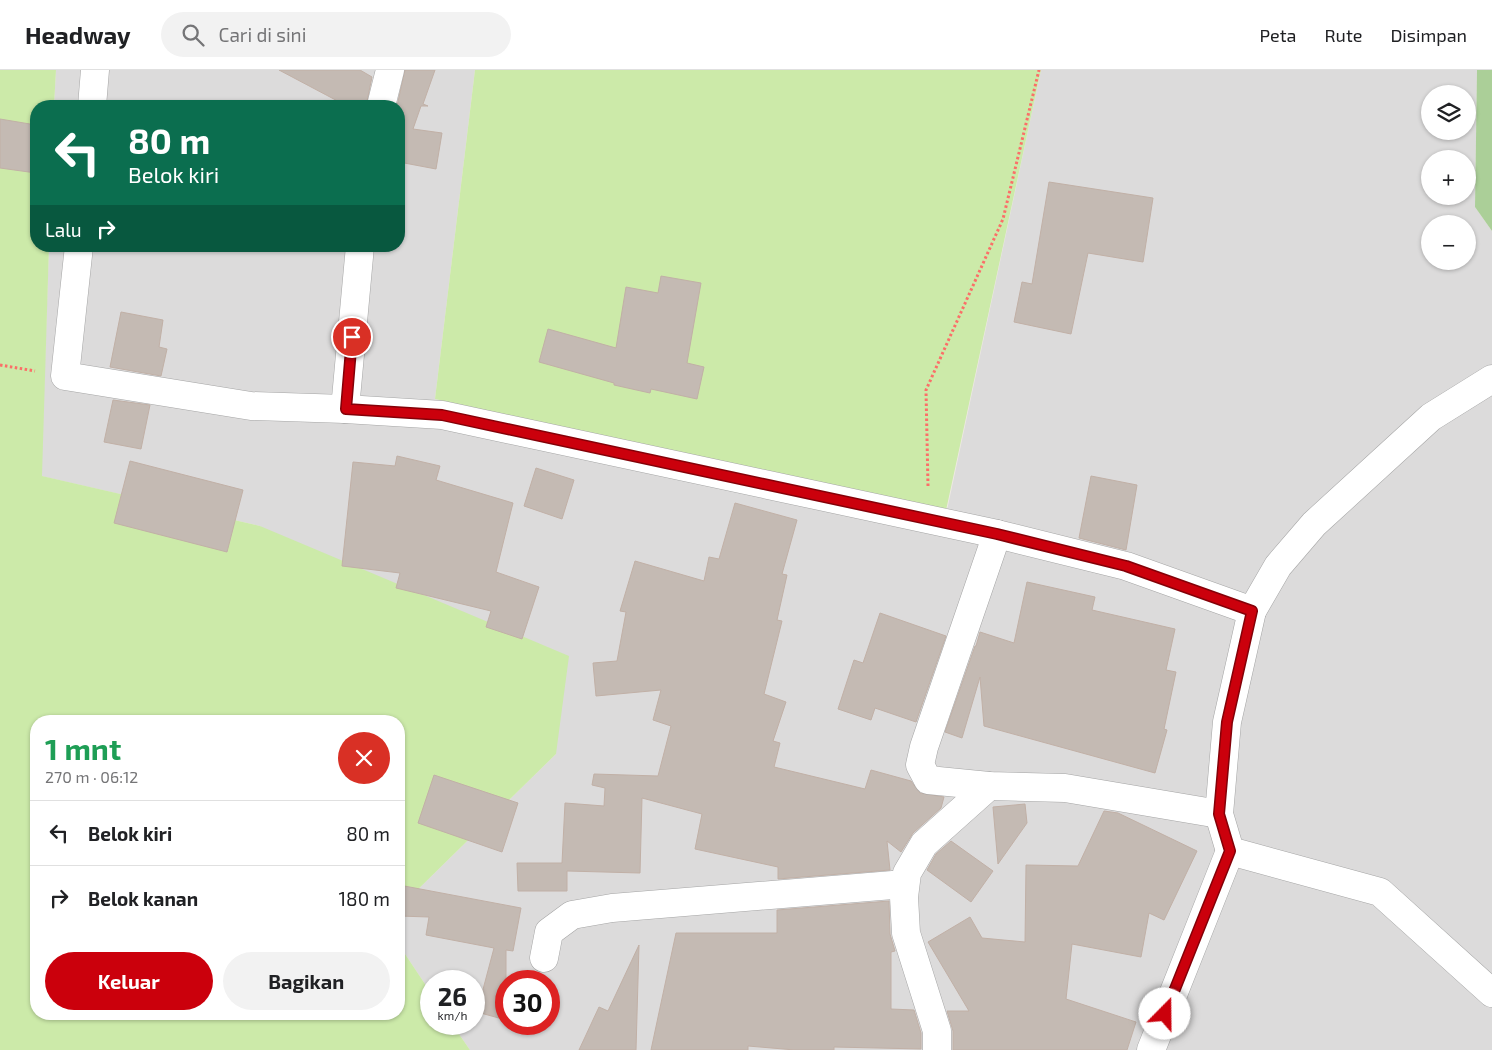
<!DOCTYPE html>
<html lang="id">
<meta charset="utf-8">
<style>
:root{--surface:#fff;--page:#f2f2f2;--text:#202124;--muted:#757577;--line:#e0e0e0;--accent:#cb000c}
body{margin:0;font-family:"Exo 2",sans-serif;background:var(--page);color:var(--text);height:100vh;display:flex;flex-direction:column;font-size:19px;white-space:nowrap}
*{box-sizing:border-box;margin:0}
p{font-size:16px;color:var(--muted)}
.icon{flex:none;width:28px;height:28px;fill:none;stroke:currentColor;stroke-width:2;stroke-linecap:round;stroke-linejoin:round}
.map{position:relative;flex:1;overflow:hidden}
.drawer{position:absolute;left:30px;top:645px;width:375px;height:305px;display:flex;flex-direction:column;background:var(--surface);border-radius:20px;box-shadow:0 1px 4px #0004}
.drawer>*{flex:none}
.banner{position:absolute;left:30px;top:30px;width:375px;height:152px;border-radius:20px;box-shadow:0 1px 4px #0004;background:#0b6e4f;color:#fff;overflow:hidden}
.buttons{position:absolute;left:1421px;top:15px;display:grid;gap:10px}
.buttons a{display:grid;place-items:center;width:55px;height:55px;border-radius:50%;background:var(--surface);box-shadow:0 1px 4px #0004;font-size:25px}
.speed{position:absolute;left:420px;top:900px;display:flex;gap:10px;font-size:25px;font-weight:700;text-align:center}
.speed>*{display:grid;place-content:center;width:65px;height:65px;border-radius:50%;background:var(--surface);box-shadow:0 1px 4px #0004;line-height:1}
.speed small{font-size:12px;font-weight:400}
.speed .limit{border:8px solid #d22;background:#fff;color:#111}
.pin{position:absolute;display:grid;place-items:center;width:42px;height:42px;color:#fff;margin:-21px;border:2px solid #fff;border-radius:50%;box-shadow:0 1px 5px #0007}
.me{position:absolute;width:55px;margin:-28px;rotate:22deg;stroke-linejoin:round;filter:drop-shadow(0 0 4px #0008)}
.turn{display:flex;align-items:center;gap:18px;height:105px;padding:0 15px;font-size:22px}
.turn .icon{width:65px;height:65px;stroke-width:2.5}
.turn b{display:block;font-size:35px;line-height:42px}
.then{display:flex;align-items:center;height:48px;padding:0 15px;background:#0003;gap:10px;font-size:19px}
.round{display:grid;place-items:center;flex:none;width:52px;height:52px;border-radius:26px;background:var(--page)}
.headline{display:flex;align-items:center;justify-content:space-between;height:85px;padding:0 15px}
h1{font-size:30px;font-weight:700;line-height:38px;color:#1e9e55}
.cta{display:flex;gap:10px;margin-top:auto;padding:10px 15px}
.cta a{flex:1;height:58px;border-radius:30px;background:var(--accent);color:#fff;font-size:20px;font-weight:700;line-height:58px;text-align:center}
.cta a+a{background:var(--page);color:var(--text)}
ul{padding:0;list-style:none}
li{display:flex;align-items:center;gap:15px;height:65px;padding:0 15px;border-top:1px solid var(--line)}
li div{flex:1}
li b{display:block;font-size:19px}
li em{font-style:normal}
header{display:flex;align-items:center;gap:30px;box-sizing:border-box;height:70px;padding:0 25px;background:var(--surface);border-bottom:1px solid var(--line)}
header strong{font-size:24px}
nav{display:flex;gap:28px;margin-inline-start:auto;font-size:18px}
.search{width:350px;height:45px;background:var(--page);display:flex;align-items:center;gap:12px;box-sizing:border-box;padding:0 18px;border-radius:28px;color:var(--muted);font-size:19px}
.map>svg:first-child{display:block}
</style>
<header>
<strong>Headway</strong>
<div class="search"><svg class="icon" aria-label="search" viewBox="0 0 24 24"><circle cx="10" cy="10" r="6"/><path d="M15 15l6 6"/></svg>Cari di sini</div>
<nav><a>Peta</a><a>Rute</a><a>Disimpan</a></nav>
</header>
<div class="map">
<svg width="1492" height="980" viewBox="0 0 1492 980">
<rect width="100%" height="100%" fill="#efeae3"/>
<path fill="#dcdbdb" fill-rule="evenodd" d="M 56,0 L 475,0 L 435,329 L 946,445 L 1041,0 L 1477,0 L 1475,137 L 1492,161 L 1492,980 L 470,980 L 452,954 L 474,954 L 474,911 L 431,911 L 431,923 L 399,875 L 399,838 L 556,684 L 260,456 L 41,406 L 49,176 L 399,176 L 399,36 L 54,36 ZM 1430,24 L 1468,24 L 1468,61 L 1430,61 ZM 1430,89 L 1468,89 L 1468,126 L 1430,126 ZM 1430,154 L 1468,154 L 1468,191 L 1430,191 ZM 506,911 L 549,911 L 549,954 L 506,954 Z"/>
<g fill="#cceaa9">
<path d="M 0,0 L 56,0 L 54,36 L 36,36 L 36,176 L 49,176 L 42,406 L 260,456 L 569,586 L 556,684 L 399,838 L 399,651 L 36,651 L 36,944 L 399,944 L 399,875 L 431,923 L 431,954 L 452,954 L 470,980 L 0,980 Z"/>
<path d="M 475,0 L 1041,0 L 945,445 L 435,329 Z"/>
</g>
<path fill="#abcf98" d="M 1477,0 L 1492,0 L 1492,161 L 1475,137 Z"/>
<g fill="#c4bab3" stroke="#c1b0a6">
<path d="M 279,0 L 360,0 L 372,7 L 366,36 L 347,36 Z"/>
<path d="M 405,0 L 435,0 L 423,34 L 428,36 L 421,36 L 413,59 L 442,63 L 436,99 L 399,92 L 399,36 L 397,36 Z"/>
<path d="M 0,49 L 36,55 L 36,103 L 0,98 Z"/>
<path d="M 1049,112 L 1153,128 L 1143,192 L 1088,183 L 1071,264 L 1014,252 L 1022,212 L 1032,214 Z"/>
<path d="M 661,206 L 701,213 L 687,293 L 704,297 L 697,329 L 651,319 L 650,323 L 614,315 L 614,313 L 539,292 L 548,259 L 616,278 L 626,217 L 658,223 Z"/>
<path d="M 121,242 L 163,250 L 159,277 L 167,279 L 161,306 L 110,297 Z"/>
<path d="M 113,330 L 150,335 L 141,379 L 104,372 Z"/>
<path d="M 397,386 L 440,396 L 436,410 L 513,433 L 496,502 L 539,517 L 522,569 L 486,557 L 491,541 L 396,518 L 400,503 L 342,496 L 353,392 L 395,396 Z"/>
<path d="M 130,391 L 243,420 L 227,482 L 114,453 Z"/>
<path d="M 536,398 L 574,410 L 562,449 L 524,436 Z"/>
<path d="M 1091,406 L 1137,415 L 1126,480 L 1079,468 Z"/>
<path d="M 735,433 L 797,450 L 782,504 L 787,505 L 777,550 L 782,551 L 764,624 L 786,632 L 773,671 L 780,673 L 774,697 L 865,719 L 871,700 L 911,711 L 920,723 L 944,727 L 941,738 L 913,763 L 901,782 L 887,771 L 890,800 L 778,809 L 778,797 L 695,779 L 702,744 L 642,728 L 640,803 L 567,801 L 567,821 L 518,821 L 517,793 L 562,793 L 565,733 L 604,736 L 605,718 L 592,715 L 594,704 L 658,706 L 671,656 L 653,650 L 661,620 L 596,626 L 593,593 L 617,591 L 626,542 L 620,541 L 635,491 L 704,511 L 709,487 L 719,489 Z"/>
<path d="M 1027,512 L 1095,527 L 1092,540 L 1175,559 L 1166,600 L 1176,602 L 1164,659 L 1167,660 L 1155,703 L 984,656 L 980,607 L 962,668 L 945,662 L 975,576 L 976,576 L 980,562 L 1014,573 Z"/>
<path d="M 880,543 L 946,566 L 916,652 L 875,638 L 871,650 L 838,639 L 854,590 L 863,593 Z"/>
<path d="M 434,705 L 518,733 L 502,782 L 418,753 Z"/>
<path d="M 1025,734 L 1027,753 L 998,794 L 993,737 Z"/>
<path d="M 1104,741 L 1118,743 L 1197,781 L 1164,850 L 1149,843 L 1141,887 L 1072,874 L 1066,929 L 1136,952 L 1127,980 L 953,980 L 953,961 L 947,941 L 969,941 L 928,872 L 970,847 L 982,868 L 1025,872 L 1026,795 L 1078,796 Z"/>
<path d="M 951,771 L 993,801 L 971,832 L 927,800 L 936,784 Z"/>
<path d="M 399,815 L 521,838 L 513,881 L 506,880 L 506,950 L 477,942 L 494,878 L 426,865 L 429,847 L 399,846 Z"/>
<path d="M 889,831 L 890,864 L 895,881 L 891,882 L 891,939 L 914,940 L 921,963 L 921,979 L 834,977 L 834,980 L 795,980 L 748,976 L 748,980 L 651,980 L 676,863 L 777,863 L 777,840 Z"/>
<path d="M 639,875 L 636,980 L 579,980 L 599,937 L 608,941 Z"/>
</g>
<g fill="none" stroke-linecap="round" stroke-linejoin="round">
<g stroke="#a5a5a5" stroke-width="29">
<g id="minor">
<path d="M 92,36 L 95,0"/>
<path d="M 381,36 L 390,0"/>
<path d="M 79,176 L 65,306 L 251,336 L 345,339 L 442,345 L 997,464 L 1126,496 L 1252,541"/>
<path d="M 1492,309 L 1431,347 L 1314,454 L 1278,496 L 1252,541 L 1227,652 L 1219,744 L 1230,781 L 1380,822 L 1492,923"/>
<path d="M 345,339 L 360,176"/>
<path d="M 997,464 L 924,677 L 920,695 L 928,710 L 989,716 L 1065,718 L 1219,744"/>
<path d="M 544,888 L 549,862 L 572,845 L 612,838 L 905,814"/>
<path d="M 937,980 L 937,961 L 906,863 L 904,827 L 907,803 L 924,774 L 989,716"/>
<path d="M 1151,980 L 1230,781"/>
</g>
</g>
<g stroke="#fb6f68" stroke-width="3" stroke-dasharray="2.5 2.5" stroke-linecap="butt">
<path d="M 0,295 L 35,301"/>
<path d="M 928,416 L 926,320 L 1003,149 L 1039,0"/>
</g>
<use href="#minor" stroke="#fff" stroke-width="28"/>
</g>
<g fill="none" stroke-linecap="round" stroke-linejoin="round">
<g stroke="#840008" stroke-width="12">
<path id="route" d="M 352,267 L 346,339 L 442,345 L 997,464 L 1126,496 L 1252,541 L 1227,652 L 1219,744 L 1230,781 L 1165,944"/>
</g>
<use href="#route" stroke="#cb000c" stroke-width="9"/>
</g>
</svg>
<div class="buttons">
<a><svg class="icon" aria-label="layers" viewBox="0 0 24 24"><path d="M12 4l9 5-9 5-9-5zM3 14l9 5 9-5"/></svg></a>
<a>+</a>
<a>−</a>
</div>
<div class="speed"><div>26<small>km/h</small></div><div class="limit">30</div></div>
<div class="pin" style="left:352px;top:267px;background:#d93025"><svg class="icon" aria-label="arrive" viewBox="0 0 24 24"><path d="M6 21V4h12l-3 4 3 4H6"/></svg></div>
<svg class="me" style="left:1165px;top:944px" viewBox="-20 -20 40 40"><circle r="19" fill="#fff"/><path d="M0-13L10 11 0 6-10 11z" fill="#cb000c"/></svg>
<div class="banner">
<div class="turn"><svg class="icon" aria-label="left" viewBox="0 0 24 24"><path d="M17 20v-9H6M10 6l-5 5 5 5"/></svg><div><b>80 m</b>Belok kiri</div></div>
<div class="then">Lalu<svg class="icon" aria-label="right" viewBox="0 0 24 24"><path d="M7 20v-9h11M14 6l5 5-5 5"/></svg></div>
</div>
<section class="drawer">
<div class="headline"><div><h1>1 mnt</h1><p>270 m · 06:12</p></div><a class="round" style="background:#d93025;color:#fff"><svg class="icon" aria-label="close" viewBox="0 0 24 24"><path d="M6 6l12 12M18 6L6 18"/></svg></a></div>
<ul>
<li><svg class="icon" aria-label="left" viewBox="0 0 24 24"><path d="M17 20v-9H6M10 6l-5 5 5 5"/></svg><div><b>Belok kiri</b></div><em>80 m</em></li>
<li><svg class="icon" aria-label="right" viewBox="0 0 24 24"><path d="M7 20v-9h11M14 6l5 5-5 5"/></svg><div><b>Belok kanan</b></div><em>180 m</em></li>
</ul>
<div class="cta"><a>Keluar</a><a>Bagikan</a></div>
</section>
</div>
